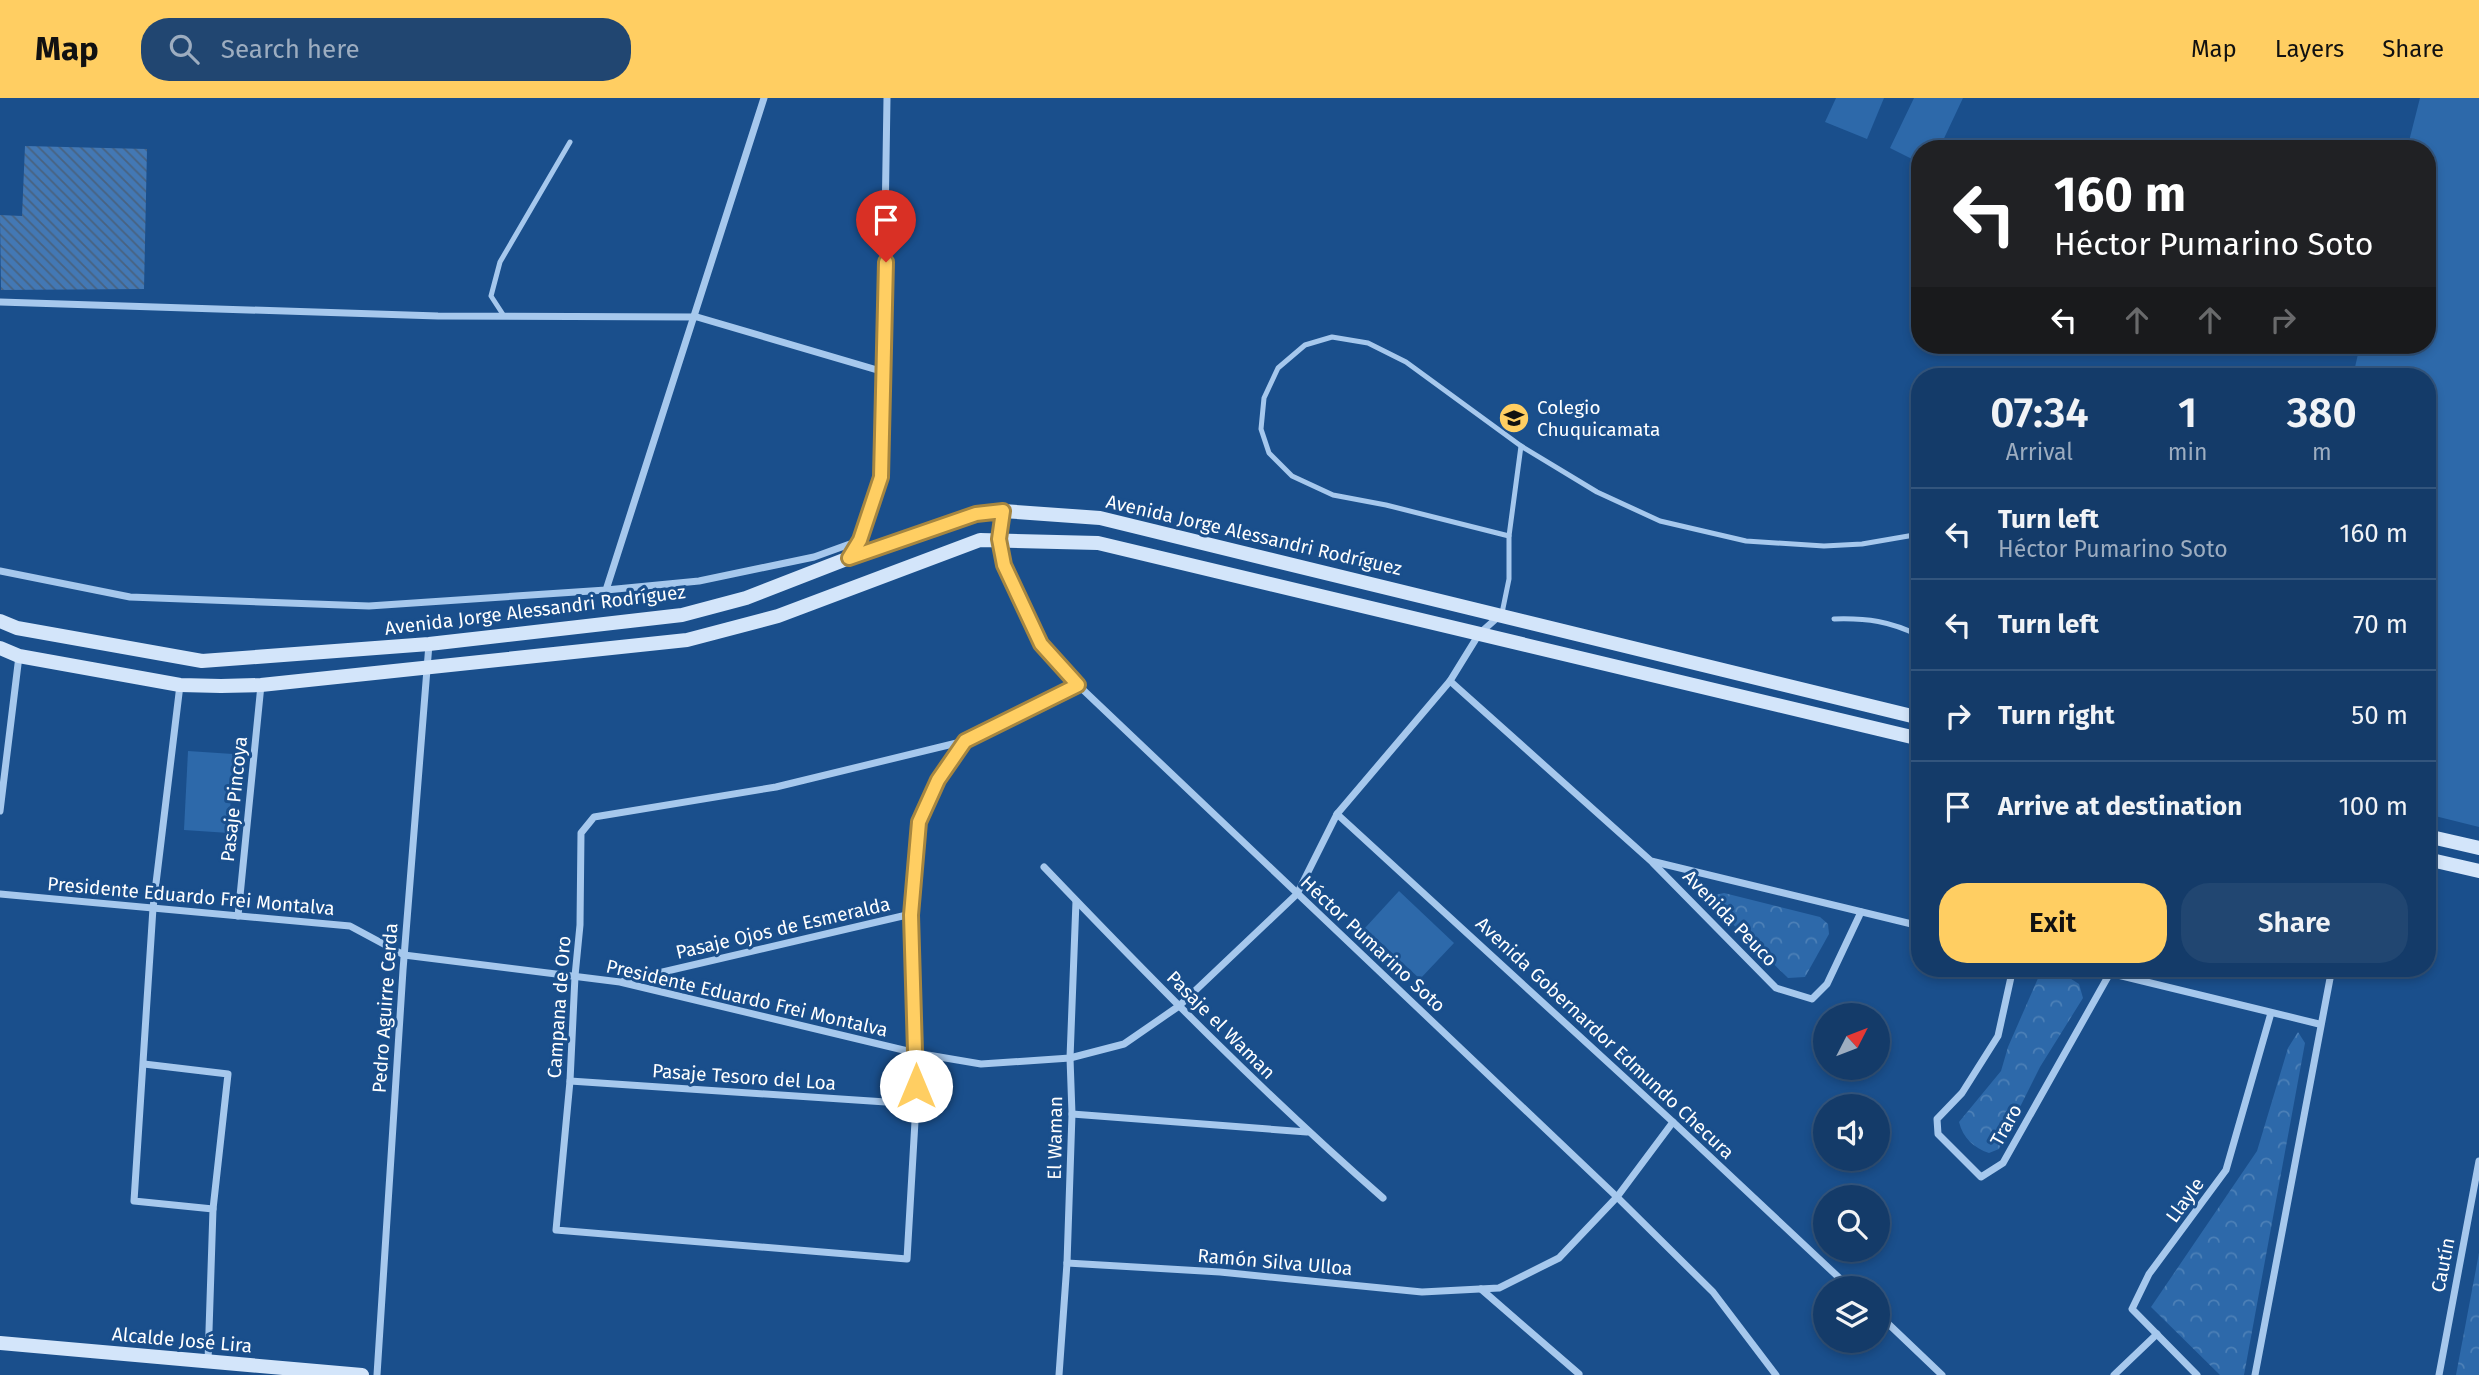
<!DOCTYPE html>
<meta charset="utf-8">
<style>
:root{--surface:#143b69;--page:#214671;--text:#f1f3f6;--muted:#9dadc0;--line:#33557d;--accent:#ffce62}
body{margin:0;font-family:"Fira Sans",sans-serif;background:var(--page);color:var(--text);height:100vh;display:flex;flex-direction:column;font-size:26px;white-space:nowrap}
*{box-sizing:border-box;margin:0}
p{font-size:23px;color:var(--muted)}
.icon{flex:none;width:38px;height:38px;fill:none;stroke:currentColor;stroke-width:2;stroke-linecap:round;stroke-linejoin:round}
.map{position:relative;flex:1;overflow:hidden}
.panel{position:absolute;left:1911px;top:270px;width:525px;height:609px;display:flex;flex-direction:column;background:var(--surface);border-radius:28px;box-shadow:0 4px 10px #0003,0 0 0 2px var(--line)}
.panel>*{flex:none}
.top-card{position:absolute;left:1911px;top:42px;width:525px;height:214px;border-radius:28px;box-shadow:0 4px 10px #0003,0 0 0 2px var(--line);background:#202124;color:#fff;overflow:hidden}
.needle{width:46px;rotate:48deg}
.controls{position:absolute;left:1813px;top:905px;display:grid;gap:14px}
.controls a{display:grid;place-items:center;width:77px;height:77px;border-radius:50%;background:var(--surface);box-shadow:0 4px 10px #0003,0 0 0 2px var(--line);font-size:35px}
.pin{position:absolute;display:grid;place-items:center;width:60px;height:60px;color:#fff;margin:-72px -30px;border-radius:50% 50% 50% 0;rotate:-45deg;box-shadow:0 0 7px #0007}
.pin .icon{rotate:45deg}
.me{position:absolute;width:77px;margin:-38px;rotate:0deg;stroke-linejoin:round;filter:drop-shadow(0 0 5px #0008)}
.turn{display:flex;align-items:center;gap:24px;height:147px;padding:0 28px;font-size:32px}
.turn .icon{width:91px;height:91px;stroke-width:2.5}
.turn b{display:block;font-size:49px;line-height:60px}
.lanes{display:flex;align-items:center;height:66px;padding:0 28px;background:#0003;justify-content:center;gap:35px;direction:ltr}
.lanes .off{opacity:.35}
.eta{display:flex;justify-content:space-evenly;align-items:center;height:119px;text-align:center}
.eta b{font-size:42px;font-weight:600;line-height:49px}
.action{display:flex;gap:14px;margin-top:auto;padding:14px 28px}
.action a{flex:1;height:80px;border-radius:28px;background:var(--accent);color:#111;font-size:28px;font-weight:600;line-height:80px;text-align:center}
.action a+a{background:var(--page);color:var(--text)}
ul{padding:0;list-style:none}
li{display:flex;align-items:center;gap:21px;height:91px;padding:0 28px;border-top:2px solid var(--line)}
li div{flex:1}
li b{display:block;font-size:26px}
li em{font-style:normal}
header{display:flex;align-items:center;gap:42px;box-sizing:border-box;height:98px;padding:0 35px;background:var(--accent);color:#111}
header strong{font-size:33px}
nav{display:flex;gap:38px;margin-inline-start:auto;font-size:24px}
.search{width:490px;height:63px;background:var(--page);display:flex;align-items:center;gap:18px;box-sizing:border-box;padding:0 24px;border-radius:28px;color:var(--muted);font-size:26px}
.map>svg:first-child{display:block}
</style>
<header>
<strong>Map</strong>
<div class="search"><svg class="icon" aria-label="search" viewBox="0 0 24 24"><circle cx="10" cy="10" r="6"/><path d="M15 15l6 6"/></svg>Search here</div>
<nav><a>Map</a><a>Layers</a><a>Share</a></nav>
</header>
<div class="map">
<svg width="2479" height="1277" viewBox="0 0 2479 1277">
<defs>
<pattern id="forest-crowns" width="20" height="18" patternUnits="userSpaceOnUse" patternTransform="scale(1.75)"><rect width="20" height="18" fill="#2d69aa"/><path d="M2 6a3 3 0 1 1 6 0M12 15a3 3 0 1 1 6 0" fill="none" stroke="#4c80b7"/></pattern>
<pattern id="building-back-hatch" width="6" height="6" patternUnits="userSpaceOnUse" patternTransform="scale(1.75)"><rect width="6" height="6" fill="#4378b4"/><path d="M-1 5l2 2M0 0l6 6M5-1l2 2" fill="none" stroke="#486280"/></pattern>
</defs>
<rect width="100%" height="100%" fill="#1a4f8c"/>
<g fill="url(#forest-crowns)">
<path d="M 1724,795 L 1820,819 L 1828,826 L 1829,836 L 1805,879 L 1788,880 L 1708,802 L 1715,797 Z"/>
<path d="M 2039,878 L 2068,879 L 2079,886 L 2083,900 L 2040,969 L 1999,1051 L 1989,1055 C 1974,1050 1963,1040 1959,1024 L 2001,973 L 2008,949 Z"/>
<path d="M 2298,934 L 2305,945 L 2244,1277 L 2220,1277 L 2151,1209 L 2257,1053 L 2288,950 Z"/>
<path d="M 2479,1155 L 2479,1277 L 2456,1277 Z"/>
</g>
<g fill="#2d69aa">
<path d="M 1836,0 L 1884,0 L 1867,41 L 1825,24 Z"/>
<path d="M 1914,0 L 1963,0 L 1939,51 L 1920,51 L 1920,65 L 1890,50 Z"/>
<path d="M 2420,0 L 2479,0 L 2479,729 L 2427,716 L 2427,278 L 2353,278 L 2360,247 L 2427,247 L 2427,51 L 2407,51 Z"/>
<path d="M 188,653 L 233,656 L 229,735 L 184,732 Z"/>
<path d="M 1399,793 L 1454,845 L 1420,881 L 1365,830 Z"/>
</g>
<path fill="url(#building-back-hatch)" d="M 25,48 L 147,51 L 144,191 L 1,192 L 0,117 L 22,118 Z"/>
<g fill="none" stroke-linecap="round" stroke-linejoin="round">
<g stroke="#a6c8ed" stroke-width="5">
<path d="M 504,218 L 491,198 L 500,164 L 570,44"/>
<path d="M 1509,438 L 1386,407 L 1333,397 L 1292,378 L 1269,355 L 1261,331 L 1264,300 L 1278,270 L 1305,247 L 1332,239 L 1368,245 L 1406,264 L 1521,348 L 1597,394 L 1660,423 L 1746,443 L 1824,448 L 1862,446 L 1920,436"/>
<path d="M 1502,515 L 1509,481 L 1509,438 L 1521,348"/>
<path d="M 1834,521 C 1867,520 1890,523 1920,538"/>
</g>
<g stroke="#a6c8ed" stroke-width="7">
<path d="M 0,204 L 438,218 L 697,219 L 884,274"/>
<path d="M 1003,414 L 999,441 L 1004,467 L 1041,546 L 1078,587 L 1617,1099 L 1713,1194 L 1776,1277"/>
<path d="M 850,458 L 861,442 L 881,379 L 887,0"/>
<path d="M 0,473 L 130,499 L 369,508 L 606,492 L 699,483 L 814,459 L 861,442"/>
<path d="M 606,492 L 764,0"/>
<path d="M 1450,583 L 1651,763 L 1920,828"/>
<path d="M 180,587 L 153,810 L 134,1103 L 213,1111 L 208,1263"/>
<path d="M 965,643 L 776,689 L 594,719 L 581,735 L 580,827 L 575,878 L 570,983 L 556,1132 L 907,1161 L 916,1006 L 911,816 L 919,724 L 938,682 L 965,643 L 1078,587"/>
<path d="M 0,713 L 19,558"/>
<path d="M 1337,716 L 1673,1024 L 1850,1190"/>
<path d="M 1653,765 L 1776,890 L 1812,901 L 1827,886 L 1861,814"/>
<path d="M 1044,769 C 1153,883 1264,996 1383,1100"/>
<path d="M 0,796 L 350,828 L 404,857 L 620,884 L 916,955 L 981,966 L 1070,960 L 1124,946 L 1179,908 L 1297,796 L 1337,716 L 1450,583 L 1479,536 L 1498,519"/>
<path d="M 238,818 L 261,587"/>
<path d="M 2013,870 L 1998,938 L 1962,995 L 1937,1021 L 1938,1036 L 1981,1079 L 2003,1065 L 2110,875"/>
<path d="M 2089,870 L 2319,926"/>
<path d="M 624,883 L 911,816"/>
<path d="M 144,966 L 228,976 L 213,1111"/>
<path d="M 570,983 L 916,1006"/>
<path d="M 1072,1016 L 1307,1034"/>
<path d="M 1067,1165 L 1220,1174 L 1422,1194 L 1499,1190 L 1559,1160 L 1617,1099 L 1673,1024"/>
<path d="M 1481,1191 L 1579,1276"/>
<path d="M 1878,1216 L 1942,1277"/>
<path d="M 377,1277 L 403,872 L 429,546"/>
<path d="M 1059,1277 L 1067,1165 L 1072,1016 L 1070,960 L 1076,803"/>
<path d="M 2114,1277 L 2157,1236"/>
<path d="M 2197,1277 L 2132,1211 L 2149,1176 L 2226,1072 L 2271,915"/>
<path d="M 2255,1277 L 2332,870"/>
<path d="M 2439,1277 L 2479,1063"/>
</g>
<g stroke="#d3e5fa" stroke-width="14">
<path d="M 0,523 L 17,530 L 202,563 L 429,546 L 682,517 L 746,500 L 849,460 L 976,416 L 1003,413 L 1100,420 L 1920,620"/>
<path d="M 0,550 L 19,558 L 180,587 L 221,588 L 261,587 L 687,542 L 778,518 L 980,442 L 1098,445 L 1920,641"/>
<path d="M 2427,738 L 2479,750"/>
<path d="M 2427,761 L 2479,773"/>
<path d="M 0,1245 L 362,1277"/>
</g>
</g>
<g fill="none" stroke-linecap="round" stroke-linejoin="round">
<g stroke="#a68640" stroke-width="18">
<path id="route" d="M 886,164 L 881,379 L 860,442 L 849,460 L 976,416 L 1003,413 L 999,441 L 1004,467 L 1041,546 L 1078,587 L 965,643 L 938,682 L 919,724 L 911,817 L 916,988"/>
</g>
<use href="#route" stroke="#ffce62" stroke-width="12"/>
</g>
<defs>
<g id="school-disc" transform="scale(1.575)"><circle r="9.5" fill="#ffce62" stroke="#1a4f8c"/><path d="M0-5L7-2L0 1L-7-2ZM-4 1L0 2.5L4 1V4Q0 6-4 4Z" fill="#111"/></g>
</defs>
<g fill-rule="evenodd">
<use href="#school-disc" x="1514" y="320"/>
</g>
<g text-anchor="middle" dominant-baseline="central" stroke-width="6" stroke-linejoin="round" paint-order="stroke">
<g font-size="19" fill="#fff" stroke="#1a4f8c" text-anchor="start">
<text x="1537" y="309">Colegio<tspan x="1537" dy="22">Chuquicamata</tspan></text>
</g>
<g font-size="19" fill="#fff" stroke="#1a4f8c">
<text transform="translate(1254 437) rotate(13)">Avenida Jorge Alessandri Rodríguez</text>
<text transform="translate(535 512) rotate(-7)">Avenida Jorge Alessandri Rodríguez</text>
<text transform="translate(234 701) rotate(-84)">Pasaje Pincoya</text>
<text transform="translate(191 798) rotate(5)">Presidente Eduardo Frei Montalva</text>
<text transform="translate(1730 820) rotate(46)">Avenida Peuco</text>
<text transform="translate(783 830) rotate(-13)">Pasaje Ojos de Esmeralda</text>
<text transform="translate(1373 846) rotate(43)">Héctor Pumarino Soto</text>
<text transform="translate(747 900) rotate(13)">Presidente Eduardo Frei Montalva</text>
<text transform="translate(559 909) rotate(-86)">Campana de Oro</text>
<text transform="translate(385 910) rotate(-86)">Pedro Aguirre Cerda</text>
<text transform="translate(1221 927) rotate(45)">Pasaje el Waman</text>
<text transform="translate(1605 940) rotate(43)">Avenida Gobernardor Edmundo Checura</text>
<text transform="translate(744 979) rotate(4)">Pasaje Tesoro del Loa</text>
<text transform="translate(2006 1027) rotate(-61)">Traro</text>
<text transform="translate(1055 1040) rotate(-89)">El Waman</text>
<text transform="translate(2185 1102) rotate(-54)">Llayle</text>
<text transform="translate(1275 1164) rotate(5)">Ramón Silva Ulloa</text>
<text transform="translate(2443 1167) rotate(-79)">Cautín</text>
<text transform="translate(182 1242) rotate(5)">Alcalde José Lira</text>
</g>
</g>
</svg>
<div class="controls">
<a><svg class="needle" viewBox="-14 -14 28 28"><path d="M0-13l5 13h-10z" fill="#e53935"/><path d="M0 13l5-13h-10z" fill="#9dadc0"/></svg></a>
<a><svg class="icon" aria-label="sound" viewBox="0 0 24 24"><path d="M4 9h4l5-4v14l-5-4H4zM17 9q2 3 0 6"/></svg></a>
<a><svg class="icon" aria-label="search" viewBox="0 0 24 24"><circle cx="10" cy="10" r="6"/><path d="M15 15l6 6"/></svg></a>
<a><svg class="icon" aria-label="layers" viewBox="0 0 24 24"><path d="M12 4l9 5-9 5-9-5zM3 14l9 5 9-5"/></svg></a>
</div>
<div class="pin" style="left:886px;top:164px;background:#d93025"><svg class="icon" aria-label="arrive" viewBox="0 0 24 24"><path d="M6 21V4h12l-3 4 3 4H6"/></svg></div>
<svg class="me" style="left:916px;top:988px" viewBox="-20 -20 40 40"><circle r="19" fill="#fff"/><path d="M0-13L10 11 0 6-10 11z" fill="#ffce62"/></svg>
<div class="top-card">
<div class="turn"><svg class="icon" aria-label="left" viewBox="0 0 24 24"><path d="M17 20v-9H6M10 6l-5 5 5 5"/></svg><div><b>160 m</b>Héctor Pumarino Soto</div></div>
<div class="lanes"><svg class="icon" aria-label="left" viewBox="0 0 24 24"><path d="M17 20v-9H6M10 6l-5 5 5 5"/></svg><svg class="icon off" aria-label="ahead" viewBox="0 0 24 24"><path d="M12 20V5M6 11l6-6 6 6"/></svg><svg class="icon off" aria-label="ahead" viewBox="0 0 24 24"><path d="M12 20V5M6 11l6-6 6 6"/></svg><svg class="icon off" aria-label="right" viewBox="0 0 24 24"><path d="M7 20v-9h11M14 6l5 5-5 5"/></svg></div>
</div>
<section class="panel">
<div class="eta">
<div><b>07:34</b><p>Arrival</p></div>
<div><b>1</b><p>min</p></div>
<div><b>380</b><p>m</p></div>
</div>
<ul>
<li><svg class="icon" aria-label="left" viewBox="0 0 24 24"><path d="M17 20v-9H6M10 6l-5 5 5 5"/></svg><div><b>Turn left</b><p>Héctor Pumarino Soto</p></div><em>160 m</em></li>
<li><svg class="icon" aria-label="left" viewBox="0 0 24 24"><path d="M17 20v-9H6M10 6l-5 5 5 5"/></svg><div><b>Turn left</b></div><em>70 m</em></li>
<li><svg class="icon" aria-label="right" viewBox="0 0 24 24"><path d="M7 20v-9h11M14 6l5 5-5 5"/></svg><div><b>Turn right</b></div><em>50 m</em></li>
<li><svg class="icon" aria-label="arrive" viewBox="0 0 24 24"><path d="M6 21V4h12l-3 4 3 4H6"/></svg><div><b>Arrive at destination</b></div><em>100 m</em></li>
</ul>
<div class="action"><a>Exit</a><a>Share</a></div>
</section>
</div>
